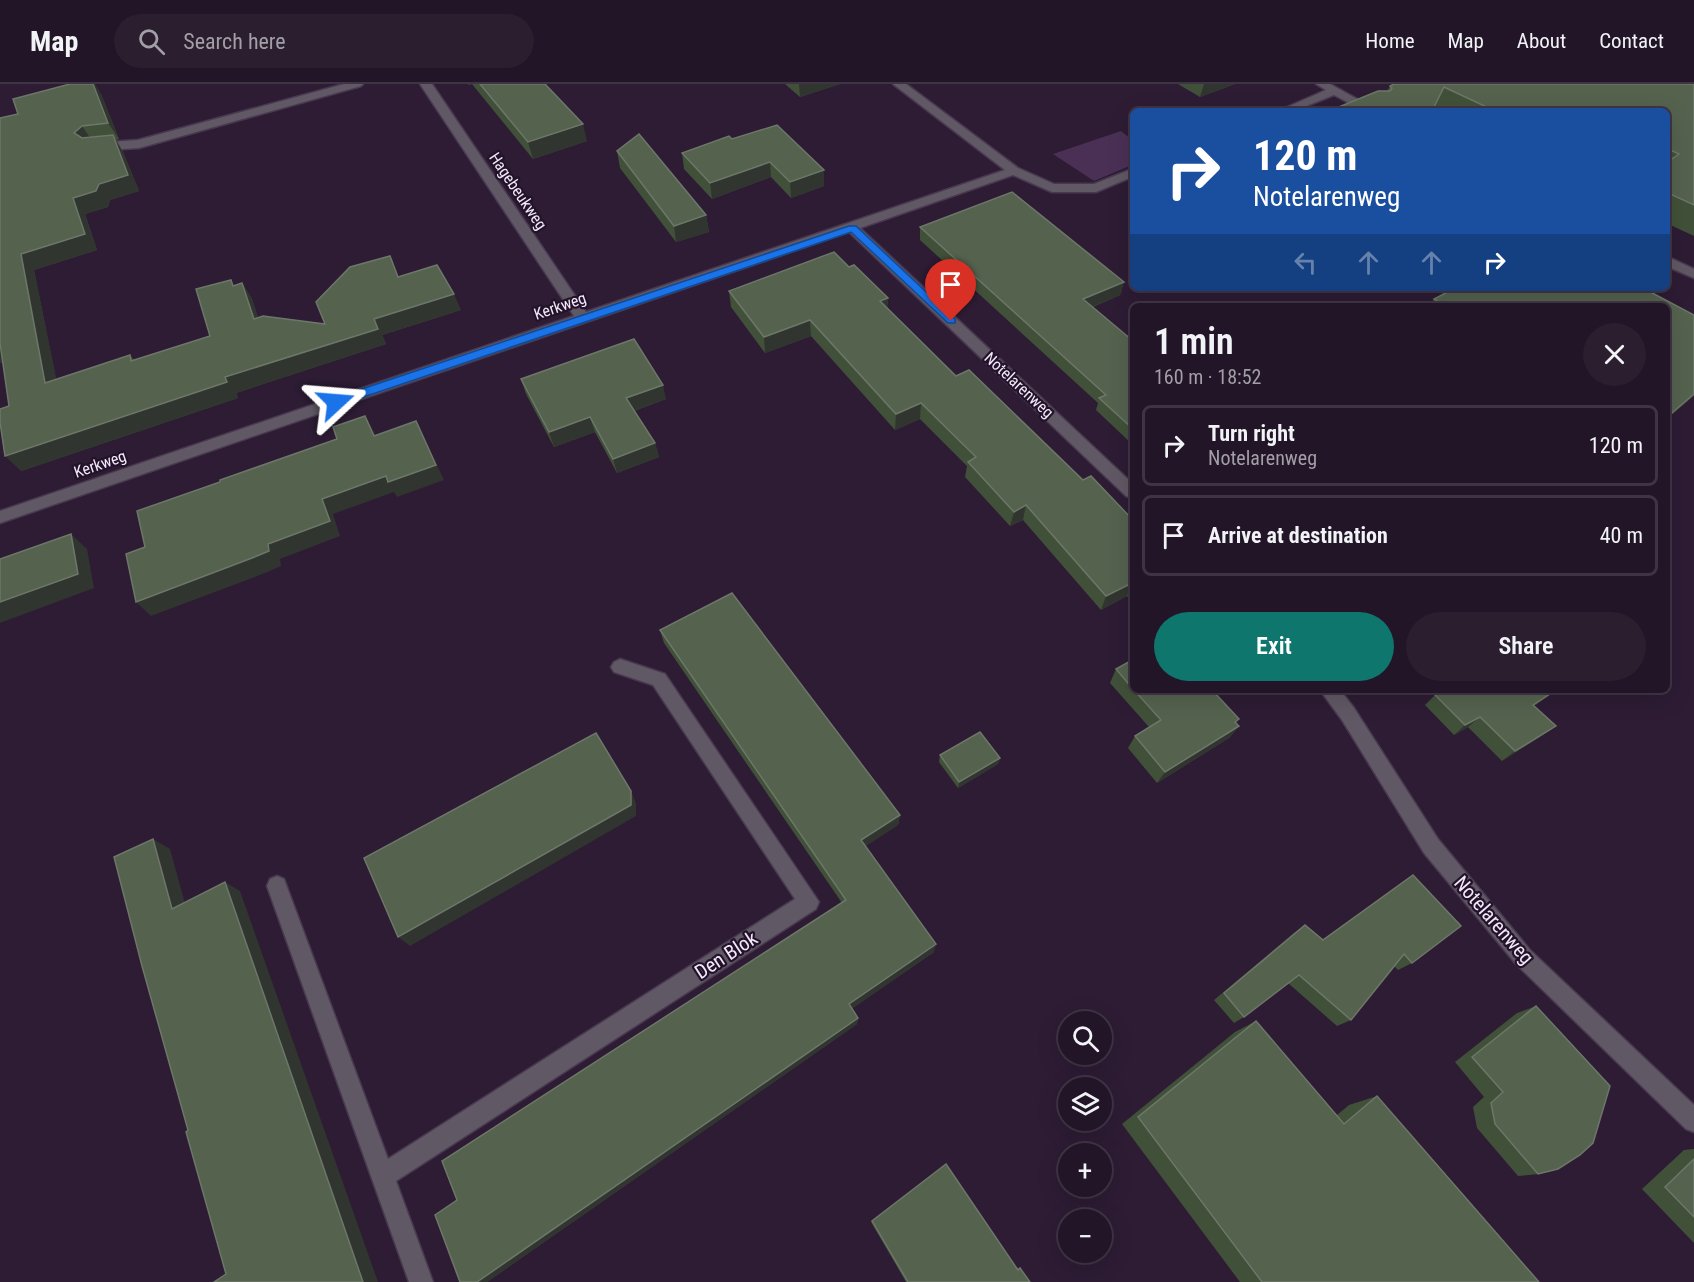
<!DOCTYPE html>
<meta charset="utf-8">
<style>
:root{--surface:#221527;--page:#2a1e2f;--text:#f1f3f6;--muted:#a29fa7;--line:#3f3444;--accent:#0f766e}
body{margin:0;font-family:"Roboto Condensed",sans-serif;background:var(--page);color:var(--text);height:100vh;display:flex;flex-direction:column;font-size:22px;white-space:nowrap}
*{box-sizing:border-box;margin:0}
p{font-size:20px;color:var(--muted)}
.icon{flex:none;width:33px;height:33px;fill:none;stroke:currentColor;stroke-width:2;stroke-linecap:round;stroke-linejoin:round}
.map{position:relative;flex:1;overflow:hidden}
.details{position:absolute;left:1130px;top:219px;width:540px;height:390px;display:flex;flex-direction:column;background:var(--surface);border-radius:9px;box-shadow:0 6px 24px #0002,0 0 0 2px var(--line)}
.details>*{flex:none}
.guide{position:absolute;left:1130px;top:24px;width:540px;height:183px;border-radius:9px;box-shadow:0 6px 24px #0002,0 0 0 2px var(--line);background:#1a4fa0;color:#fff;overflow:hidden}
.buttons{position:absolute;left:1058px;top:927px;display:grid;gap:12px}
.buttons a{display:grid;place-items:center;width:54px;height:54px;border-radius:50%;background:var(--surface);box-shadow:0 6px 24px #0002,0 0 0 2px var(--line);font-size:30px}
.pin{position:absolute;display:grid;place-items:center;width:51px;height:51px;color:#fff;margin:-62px -26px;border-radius:50% 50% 50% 0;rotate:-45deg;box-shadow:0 0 6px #0007}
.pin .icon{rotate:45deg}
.me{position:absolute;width:66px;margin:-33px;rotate:71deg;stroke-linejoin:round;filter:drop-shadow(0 0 4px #0008)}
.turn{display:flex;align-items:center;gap:21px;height:126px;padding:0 24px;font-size:27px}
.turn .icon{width:78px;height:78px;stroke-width:2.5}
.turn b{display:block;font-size:42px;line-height:51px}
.lanes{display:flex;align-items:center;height:57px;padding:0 24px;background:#0003;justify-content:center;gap:30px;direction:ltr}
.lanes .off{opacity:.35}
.round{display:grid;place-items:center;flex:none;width:63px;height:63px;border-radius:32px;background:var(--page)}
.summary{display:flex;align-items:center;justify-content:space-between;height:102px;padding:0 24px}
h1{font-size:36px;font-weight:600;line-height:45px}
.button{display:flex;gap:12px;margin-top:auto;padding:12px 24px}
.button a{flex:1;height:69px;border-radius:36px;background:var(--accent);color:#fff;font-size:24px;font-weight:600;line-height:69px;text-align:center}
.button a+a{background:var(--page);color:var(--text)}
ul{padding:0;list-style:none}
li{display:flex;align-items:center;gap:18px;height:81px;margin:0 12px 9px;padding:0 12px;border:3px solid var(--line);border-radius:9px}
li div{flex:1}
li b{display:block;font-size:22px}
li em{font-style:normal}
header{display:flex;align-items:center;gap:36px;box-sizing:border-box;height:84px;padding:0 30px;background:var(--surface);border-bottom:2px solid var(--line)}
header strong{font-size:28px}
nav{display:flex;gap:33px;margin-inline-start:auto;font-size:21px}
.search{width:420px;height:54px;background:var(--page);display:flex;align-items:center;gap:15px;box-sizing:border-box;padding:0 21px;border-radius:33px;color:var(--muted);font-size:22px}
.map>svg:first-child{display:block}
</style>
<header>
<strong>Map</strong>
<div class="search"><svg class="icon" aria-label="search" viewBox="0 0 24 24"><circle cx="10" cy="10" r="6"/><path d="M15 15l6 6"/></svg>Search here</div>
<nav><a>Home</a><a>Map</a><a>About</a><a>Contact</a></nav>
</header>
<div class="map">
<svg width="1694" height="1198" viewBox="0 0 1694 1198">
<rect width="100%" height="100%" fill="#2d1c34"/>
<path fill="#4b3056" d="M 1121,47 L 1132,56 L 1132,81 L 1094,97 L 1053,70 Z"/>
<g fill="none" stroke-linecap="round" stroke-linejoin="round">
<g stroke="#493950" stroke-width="3">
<g id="minor">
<path d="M 344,0 L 363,0 L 361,2 L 139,64 L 95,67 L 89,63 L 95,59 L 138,56 Z"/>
<path d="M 420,0 L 432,0 L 586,228 L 1005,86 L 893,0 L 906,0 L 1018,84 L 1054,100 L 1094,100 L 1132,85 L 1132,93 L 1096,108 L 1052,108 L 1013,91 L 860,144 L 1132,399 L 1132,414 L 1126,412 L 849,148 L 0,439 L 0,427 L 574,232 Z"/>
<path d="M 1316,0 L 1330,0 L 1379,27 L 1364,27 L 1334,11 L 1294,27 L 1278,27 L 1326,6 Z"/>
<path d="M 1666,172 L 1694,185 L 1694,194 L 1666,182 Z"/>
<path d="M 620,575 L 665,590 L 819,818 L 816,825 L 396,1097 L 433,1198 L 409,1198 L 267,802 L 270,795 L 277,792 L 284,795 L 388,1075 L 795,815 L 653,601 L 614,588 L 611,583 L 614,578 Z"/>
<path d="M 1320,606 L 1340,606 L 1354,624 L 1438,755 L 1530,866 L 1694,1021 L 1694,1048 L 1686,1045 L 1516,880 L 1424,769 L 1342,636 Z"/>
</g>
</g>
<use href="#minor" fill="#605864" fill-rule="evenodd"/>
</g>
<g fill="#415139">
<path d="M 468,0 L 545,0 L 587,57 L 533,75 L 472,0 L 469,1 Z"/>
<path d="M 785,0 L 840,0 L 800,13 Z"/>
<path d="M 1178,0 L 1235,0 L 1200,13 Z"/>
<path d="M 1694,0 L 1694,152 L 1666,139 L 1666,27 L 1435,27 L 1387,7 L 1390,2 Z"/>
<path d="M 101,10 L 119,55 L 116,56 L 123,68 L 139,107 L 110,116 L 108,123 L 85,130 L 97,166 L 34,186 L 56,295 L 130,271 L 134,276 L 210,252 L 234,202 L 242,199 L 252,215 L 258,234 L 325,240 L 399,193 L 461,226 L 382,251 L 386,260 L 236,309 L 238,314 L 21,387 L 9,322 L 3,278 L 0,279 L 0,34 Z"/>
<path d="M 732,55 L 824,102 L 791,114 L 771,93 L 712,115 L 684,85 L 682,69 Z"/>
<path d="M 617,67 L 706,131 L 709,148 L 676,158 L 620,84 Z"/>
<path d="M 920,143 L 1124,198 L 1120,211 L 1093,223 L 1132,256 L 1132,360 L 1096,326 L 1098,319 L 920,156 Z"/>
<path d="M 849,183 L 888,214 L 887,224 L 956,292 L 1083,396 L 1132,435 L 1132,518 L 1127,512 L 1101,526 L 1023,436 L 1010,442 L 965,393 L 967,382 L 920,335 L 895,346 L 811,252 L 765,269 L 731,223 L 729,207 Z"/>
<path d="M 1455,204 L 1645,204 L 1644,205 L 1666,222 L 1430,222 L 1434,215 Z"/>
<path d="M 521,295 L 666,315 L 634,327 L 655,359 L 659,373 L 617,389 L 595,348 L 554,363 L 526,310 Z"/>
<path d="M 660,546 L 900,731 L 898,741 L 865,762 L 934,868 L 851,925 L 858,934 L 857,940 L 487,1198 L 460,1198 L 457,1116 L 842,819 L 664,559 Z"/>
<path d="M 1132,576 L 1132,606 L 1212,606 L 1239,635 L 1236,639 L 1239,642 L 1229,654 L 1157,699 L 1128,664 L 1135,652 L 1149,643 L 1110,599 L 1116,585 Z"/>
<path d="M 1429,606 L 1556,606 L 1534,622 L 1556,642 L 1543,651 L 1502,677 L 1468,643 L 1454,651 L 1425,621 L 1435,611 Z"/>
<path d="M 940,671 L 1000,674 L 998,680 L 958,704 L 939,678 Z"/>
<path d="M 1413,791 L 1412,879 L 1398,886 L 1394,882 L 1351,936 L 1337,942 L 1288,899 L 1244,933 L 1234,939 L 1214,916 L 1294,849 L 1305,841 L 1323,855 Z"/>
<path d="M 1536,922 L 1538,1090 L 1518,1092 L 1477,1044 L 1473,1023 L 1484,1013 L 1455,978 L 1517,929 Z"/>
<path d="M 1256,937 L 1337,1031 L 1349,1021 L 1377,1012 L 1539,1198 L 1240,1198 L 1122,1040 L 1235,948 Z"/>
<path d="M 1694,1065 L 1694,1159 L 1642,1105 L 1684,1066 Z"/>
<path d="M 872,1137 L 1016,1184 L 1020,1184 L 1030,1198 L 906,1198 L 871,1138 Z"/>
</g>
<g fill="#31352f">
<path d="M 93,0 L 95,0 L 101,10 L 119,55 L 108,39 Z"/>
<path d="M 799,0 L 840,0 L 800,13 Z"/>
<path d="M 1204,0 L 1235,0 L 1200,13 Z"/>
<path d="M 583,40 L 587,57 L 533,75 L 528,58 Z"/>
<path d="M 82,42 L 93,58 L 85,65 L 74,49 Z"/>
<path d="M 113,51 L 123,68 L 139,107 L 110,116 L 108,123 L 85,130 L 97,166 L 34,186 L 60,314 L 45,299 L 21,170 L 73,114 Z"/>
<path d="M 770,78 L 771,93 L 712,115 L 710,99 Z"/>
<path d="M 824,86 L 824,102 L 791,114 L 790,98 Z"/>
<path d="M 706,131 L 709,148 L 676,158 L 674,142 Z"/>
<path d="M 1124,198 L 1120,211 L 1080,228 L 1083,215 Z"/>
<path d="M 242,199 L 252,215 L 264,251 L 254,235 Z"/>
<path d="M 454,210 L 461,226 L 382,251 L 386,260 L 236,309 L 238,314 L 21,387 L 5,372 L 225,293 L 374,235 Z"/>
<path d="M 888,214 L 887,230 L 880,217 Z"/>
<path d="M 810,236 L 811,252 L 765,269 L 764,253 Z"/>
<path d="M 0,259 L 15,274 L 0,279 Z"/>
<path d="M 663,301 L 666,315 L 630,328 L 626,314 Z"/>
<path d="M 1694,310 L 1694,312 L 1666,336 L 1666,334 Z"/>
<path d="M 921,319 L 920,335 L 895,346 L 896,330 Z"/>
<path d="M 365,332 L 374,348 L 383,368 L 374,352 Z"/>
<path d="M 590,333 L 595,348 L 554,363 L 549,348 Z"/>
<path d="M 416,337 L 444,396 L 397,413 L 394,408 L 333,430 L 340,452 L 280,475 L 281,482 L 265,489 L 151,532 L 136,518 L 322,415 Z"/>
<path d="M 655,359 L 659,373 L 617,389 L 613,375 Z"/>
<path d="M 1026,421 L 1023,436 L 1010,442 L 1014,428 Z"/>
<path d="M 71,450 L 87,465 L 94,504 L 0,539 L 0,518 Z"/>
<path d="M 1132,499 L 1127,512 L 1101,526 L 1106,512 Z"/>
<path d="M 1556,606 L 1547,613 L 1521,631 L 1533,621 Z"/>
<path d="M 1480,633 L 1468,643 L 1454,651 L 1465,641 Z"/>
<path d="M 1239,635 L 1230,647 L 1239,642 L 1229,654 L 1157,699 L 1165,688 Z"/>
<path d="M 1556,642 L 1543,651 L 1502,677 L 1515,667 Z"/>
<path d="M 1000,674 L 998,680 L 958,704 L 959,698 Z"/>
<path d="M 631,707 L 636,719 L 636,732 L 410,862 L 398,853 Z"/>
<path d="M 900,731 L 898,741 L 860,766 L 861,756 Z"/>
<path d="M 153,755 L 170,765 L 189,834 L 172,825 Z"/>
<path d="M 225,798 L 240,807 L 378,1198 L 363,1198 Z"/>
<path d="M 936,860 L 934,868 L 849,927 L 849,920 Z"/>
<path d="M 858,934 L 857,940 L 487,1198 L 477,1198 Z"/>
</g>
<g fill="#54624e" stroke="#6d7769" stroke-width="1.5">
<path d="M 70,0 L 93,0 L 108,39 L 82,42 L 74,49 L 82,54 L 113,51 L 128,91 L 99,100 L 96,107 L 73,114 L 85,150 L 21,170 L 45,299 L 130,271 L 131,277 L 210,252 L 196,205 L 231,196 L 233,202 L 242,199 L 254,235 L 263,232 L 325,240 L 316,218 L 350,183 L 390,172 L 398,193 L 437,181 L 454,210 L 374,235 L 378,245 L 225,293 L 227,298 L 5,372 L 0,338 L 0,325 L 9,322 L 0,259 L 0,34 L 18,30 L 13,15 Z"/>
<path d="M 480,0 L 545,0 L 583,40 L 528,58 Z"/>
<path d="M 1394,0 L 1694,0 L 1694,121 L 1666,108 L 1666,79 L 1679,70 L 1666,64 L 1666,27 L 1495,27 L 1444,3 L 1432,27 L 1329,27 L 1378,7 L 1390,7 L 1392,4 L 1390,2 Z"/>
<path d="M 777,41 L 824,86 L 790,98 L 770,78 L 710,99 L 682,69 L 729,52 L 732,55 Z"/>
<path d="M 639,50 L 706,131 L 674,142 L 617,67 Z"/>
<path d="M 1012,108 L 1124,198 L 1083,215 L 1132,256 L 1132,344 L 1099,314 L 1106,311 L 920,143 Z"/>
<path d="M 834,168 L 849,183 L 854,181 L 888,214 L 880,217 L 956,292 L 969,286 L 1083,396 L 1091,392 L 1132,435 L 1132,499 L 1106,512 L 1026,421 L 1014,428 L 968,378 L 976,373 L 921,319 L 896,330 L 810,236 L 764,253 L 729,207 Z"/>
<path d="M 1455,204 L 1643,204 L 1694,231 L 1694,310 L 1666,334 L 1666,222 L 1445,222 L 1434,215 Z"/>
<path d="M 634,255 L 663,301 L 626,314 L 655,359 L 613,375 L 590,333 L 549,348 L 521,295 Z"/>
<path d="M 365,332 L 374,352 L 416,337 L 436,381 L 388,398 L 386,392 L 322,415 L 330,437 L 268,460 L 269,467 L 252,474 L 136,518 L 126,470 L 145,463 L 137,427 L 220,398 L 220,396 L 337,355 L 333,343 Z"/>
<path d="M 71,450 L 78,490 L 0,518 L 0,475 Z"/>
<path d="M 732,509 L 900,731 L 861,756 L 936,860 L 849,920 L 858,934 L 477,1198 L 460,1198 L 435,1131 L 457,1116 L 442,1077 L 846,816 L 660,546 Z"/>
<path d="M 1132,576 L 1132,604 L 1116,585 Z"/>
<path d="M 1134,606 L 1212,606 L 1239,635 L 1235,638 L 1239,642 L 1165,688 L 1135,652 L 1161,636 Z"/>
<path d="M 1443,606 L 1556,606 L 1533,621 L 1556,642 L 1515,667 L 1480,633 L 1465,641 L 1435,611 Z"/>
<path d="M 980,648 L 1000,674 L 959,698 L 940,671 Z"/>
<path d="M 596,649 L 631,707 L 631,721 L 398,853 L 364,774 Z"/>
<path d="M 153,755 L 172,825 L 225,798 L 363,1198 L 214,1198 L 226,1190 L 186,1048 L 188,1046 L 142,882 L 114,773 Z"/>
<path d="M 1413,791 L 1461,842 L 1412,879 L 1404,870 L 1351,936 L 1299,891 L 1244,933 L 1224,909 L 1305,841 L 1323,856 Z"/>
<path d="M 1536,922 L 1610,1002 L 1593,1059 L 1580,1071 L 1558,1085 L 1538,1090 L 1495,1040 L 1491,1019 L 1503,1008 L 1472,973 Z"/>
<path d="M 1256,937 L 1344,1040 L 1377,1012 L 1539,1198 L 1262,1198 L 1138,1033 Z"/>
<path d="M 1694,1075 L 1694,1133 L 1665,1103 Z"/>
<path d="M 946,1080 L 1018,1186 L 1020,1184 L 1030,1198 L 908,1198 L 872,1137 Z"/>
</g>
<path fill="#1a73e8" stroke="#114b97" stroke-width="1.5" d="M 849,142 L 856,142 L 955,235 L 955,239 L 948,239 L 851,148 L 340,321 L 336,322 L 330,318 L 332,315 Z"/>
<g text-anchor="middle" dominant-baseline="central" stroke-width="4.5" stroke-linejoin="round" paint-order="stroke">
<g font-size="16" fill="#f3e8f9" stroke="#23132a">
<text transform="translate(518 107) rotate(56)">Hagebeukweg</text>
<text transform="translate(560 222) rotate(-19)">Kerkweg</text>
<text transform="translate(1019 301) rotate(43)">Notelarenweg</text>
<text transform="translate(100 380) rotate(-19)">Kerkweg</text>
</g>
<g font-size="20" fill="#f3e8f9" stroke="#23132a">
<text transform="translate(1494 836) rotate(49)">Notelarenweg</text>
<text transform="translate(726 871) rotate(-33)">Den Blok</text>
</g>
</g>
</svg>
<div class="buttons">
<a><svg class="icon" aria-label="search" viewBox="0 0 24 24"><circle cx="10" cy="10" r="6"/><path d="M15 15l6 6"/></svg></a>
<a><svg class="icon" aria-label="layers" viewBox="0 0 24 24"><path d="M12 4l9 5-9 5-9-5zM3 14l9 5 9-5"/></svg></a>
<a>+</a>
<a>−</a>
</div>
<div class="pin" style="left:951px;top:237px;background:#d93025"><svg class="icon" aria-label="arrive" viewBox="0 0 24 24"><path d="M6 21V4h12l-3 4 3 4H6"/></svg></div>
<svg class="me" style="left:336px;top:318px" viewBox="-20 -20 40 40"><path d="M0-17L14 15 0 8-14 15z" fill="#1a73e8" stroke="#fff" stroke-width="4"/></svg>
<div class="guide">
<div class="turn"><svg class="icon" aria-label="right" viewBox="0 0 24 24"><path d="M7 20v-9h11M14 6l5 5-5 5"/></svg><div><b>120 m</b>Notelarenweg</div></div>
<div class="lanes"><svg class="icon off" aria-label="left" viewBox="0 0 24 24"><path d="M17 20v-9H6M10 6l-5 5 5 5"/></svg><svg class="icon off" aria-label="ahead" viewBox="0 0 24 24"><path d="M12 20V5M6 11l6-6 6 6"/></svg><svg class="icon off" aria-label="ahead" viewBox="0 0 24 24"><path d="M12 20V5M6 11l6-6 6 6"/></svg><svg class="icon" aria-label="right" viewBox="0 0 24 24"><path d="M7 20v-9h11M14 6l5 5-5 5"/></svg></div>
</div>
<section class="details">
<div class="summary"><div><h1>1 min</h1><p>160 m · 18:52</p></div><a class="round"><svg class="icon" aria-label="close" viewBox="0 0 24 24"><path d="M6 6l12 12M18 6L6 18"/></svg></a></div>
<ul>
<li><svg class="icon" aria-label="right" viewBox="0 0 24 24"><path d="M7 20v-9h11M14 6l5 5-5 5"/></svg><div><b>Turn right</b><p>Notelarenweg</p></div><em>120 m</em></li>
<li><svg class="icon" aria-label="arrive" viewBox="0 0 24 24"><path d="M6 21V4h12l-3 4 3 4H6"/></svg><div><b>Arrive at destination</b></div><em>40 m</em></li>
</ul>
<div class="button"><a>Exit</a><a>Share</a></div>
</section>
</div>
